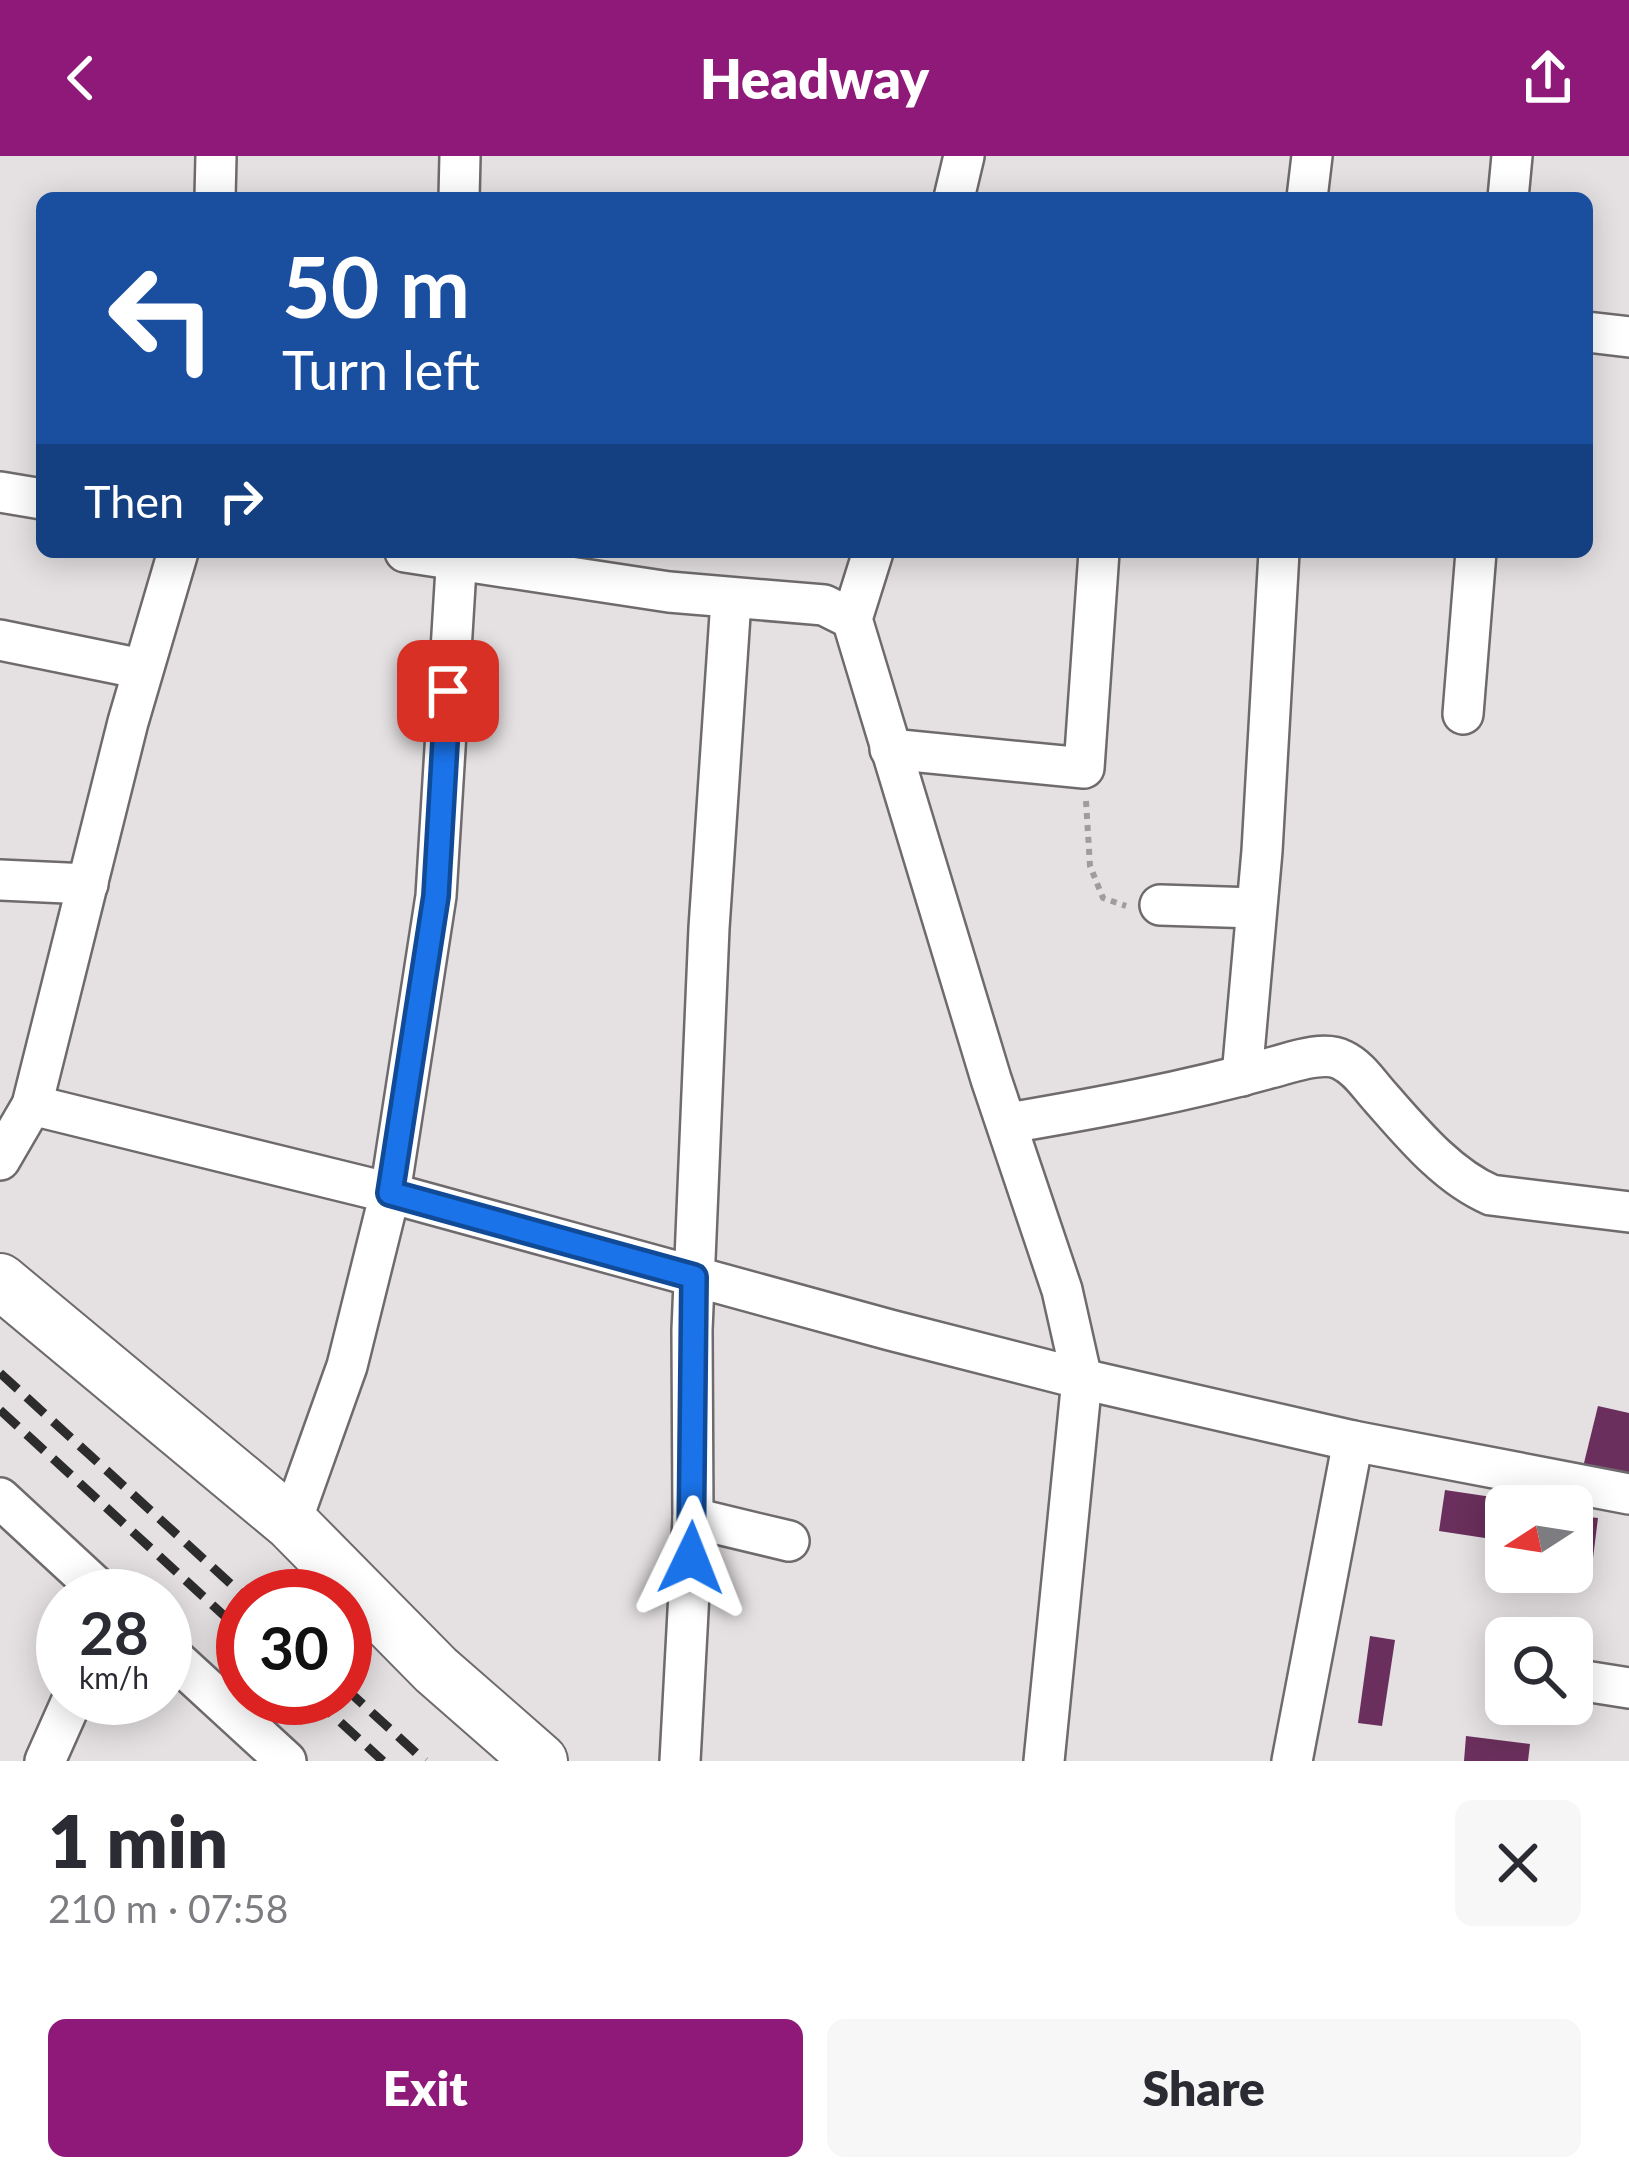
<!DOCTYPE html>
<meta charset="utf-8">
<style>
:root{--surface:#fff;--page:#f7f7f7;--text:#2b2b33;--muted:#7c7c81;--accent:#8f1979}
body{margin:0;font-family:Lato,sans-serif;background:var(--page);color:var(--text);height:100vh;display:flex;flex-direction:column;font-size:45px;white-space:nowrap}
*{box-sizing:border-box;margin:0}
p{font-size:39px;color:var(--muted)}
.icon{flex:none;width:66px;height:66px;fill:none;stroke:currentColor;stroke-width:2;stroke-linecap:round;stroke-linejoin:round}
.map{position:relative;height:1605px;overflow:hidden}
.drawer{display:flex;flex-direction:column;background:var(--surface);flex:1}
.drawer>*{flex:none}
.hud{position:absolute;left:36px;top:36px;width:1557px;height:366px;border-radius:18px;box-shadow:0 6px 30px #0003;background:#1a4fa0;color:#fff;overflow:hidden}
.needle{width:78px;rotate:258deg}
.fabs{position:absolute;left:1485px;top:1329px;display:grid;gap:24px}
.fabs a{display:grid;place-items:center;width:108px;height:108px;border-radius:18px;background:var(--surface);box-shadow:0 6px 30px #0003;font-size:60px}
.speed{position:absolute;left:36px;top:1413px;display:flex;gap:24px;font-size:60px;font-weight:700;text-align:center}
.speed>*{display:grid;place-content:center;width:156px;height:156px;border-radius:50%;background:var(--surface);box-shadow:0 6px 30px #0003;line-height:1}
.speed small{font-size:30px;font-weight:400}
.speed .limit{border:18px solid #d22;background:#fff;color:#111}
.pin{position:absolute;display:grid;place-items:center;width:102px;height:102px;color:#fff;margin:-51px;border-radius:24px;box-shadow:0 6px 18px #0006}
.me{position:absolute;width:132px;margin:-66px;rotate:2deg;stroke-linejoin:round;filter:drop-shadow(0 0 9px #0008)}
.turn{display:flex;align-items:center;gap:42px;height:252px;padding:0 48px;font-size:54px}
.turn .icon{width:156px;height:156px;stroke-width:2.5}
.turn b{display:block;font-size:84px;line-height:102px}
.then{display:flex;align-items:center;height:114px;padding:0 48px;background:#0003;gap:24px;font-size:45px}
.round{display:grid;place-items:center;flex:none;width:126px;height:126px;border-radius:18px;background:var(--page)}
.overview{display:flex;align-items:center;justify-content:space-between;height:204px;padding:0 48px}
h1{font-size:72px;font-weight:800;line-height:90px}
.cta{display:flex;gap:24px;margin-top:auto;padding:24px 48px}
.cta a{flex:1;height:138px;border-radius:18px;background:var(--accent);color:#fff;font-size:48px;font-weight:800;line-height:138px;text-align:center}
.cta a+a{background:var(--page);color:var(--text)}
header{display:flex;justify-content:space-between;align-items:center;height:156px;padding:0 48px;background:var(--accent);color:#fff;font-size:54px;font-weight:800}
.map>svg:first-child{display:block}
</style>
<header><svg class="icon" aria-label="back" viewBox="0 0 24 24"><path d="M15 5l-7 7 7 7"/></svg>Headway<svg class="icon" aria-label="share" viewBox="0 0 24 24"><path d="M12 15V3M7 8l5-5 5 5M5 13v7h14v-7"/></svg></header>
<div class="map">
<svg width="1629" height="1605" viewBox="0 0 1629 1605">
<rect width="100%" height="100%" fill="#e5e1e3"/>
<g fill="#6a2f5c">
<path d="M 1598,1250 L 1629,1257 L 1629,1322 L 1583,1311 Z"/>
<path d="M 1445,1334 L 1492,1341 L 1485,1382 L 1439,1375 Z"/>
<path d="M 1572,1359 L 1598,1362 L 1592,1410 L 1572,1407 Z"/>
<path d="M 1370,1480 L 1395,1484 L 1382,1570 L 1358,1567 Z"/>
<path d="M 1466,1580 L 1530,1588 L 1528,1605 L 1464,1605 Z"/>
</g>
<g fill="none" stroke-linecap="round" stroke-linejoin="round">
<g stroke="#6e6a6d" stroke-width="44">
<g id="street">
<path d="M 215,42 L 216,0"/>
<path d="M 459,42 L 460,0"/>
<path d="M 954,42 L 964,0"/>
<path d="M 1307,42 L 1312,0"/>
<path d="M 1508,42 L 1512,0"/>
<path d="M 1587,176 L 1629,181"/>
<path d="M 0,336 L 42,343"/>
<path d="M 405,396 L 669,436 L 824,449 L 852,463"/>
<path d="M 873,396 L 852,463 L 991,923 L 1062,1134 L 1082,1223 L 1044,1605"/>
<path d="M 0,484 L 142,513"/>
<path d="M 1463,558 L 1476,396"/>
<path d="M 890,593 L 1084,612 L 1099,396"/>
<path d="M 0,724 L 88,728"/>
<path d="M 1160,749 L 1256,752"/>
<path d="M 1242,920 L 1262,695 L 1279,396"/>
<path d="M 32,949 L 390,1037 L 890,1174 L 1082,1223 L 1353,1285 L 1629,1338"/>
<path d="M 1009,967 C 1097,952 1184,936 1270,912 C 1290,907 1323,894 1342,904 C 1359,912 1369,929 1381,942 C 1412,977 1447,1020 1491,1039 L 1629,1056"/>
<path d="M 0,1004 L 32,949 L 128,566 L 178,396"/>
<path d="M 0,1342 L 106,1440"/>
<path d="M 693,1362 L 789,1385"/>
<path d="M 291,1367 L 347,1210 L 390,1037 L 436,740 L 457,396"/>
<path d="M 165,1494 L 286,1605"/>
<path d="M 1572,1523 L 1629,1532"/>
<path d="M 45,1605 L 73,1542"/>
<path d="M 680,1605 L 693,1362 L 692,1174 L 709,772 L 731,444"/>
<path d="M 1292,1605 L 1353,1285"/>
</g>
</g>
<g stroke="#6e6a6d" stroke-width="58">
<path id="secondary" d="M 0,1125 L 291,1367 L 436,1514 L 540,1605"/>
</g>
<path stroke="#9f9c9d" stroke-width="6" stroke-dasharray="6 6" stroke-linecap="butt" d="M 1086,645 L 1090,710 L 1103,742 L 1126,750"/>
<use href="#street" stroke="#fff" stroke-width="39"/>
<use href="#secondary" stroke="#fff" stroke-width="54"/>
<g stroke="#2d2c2d" stroke-width="9" stroke-dasharray="24 12" stroke-linecap="butt">
<path d="M 0,1217 L 244,1440"/>
<path d="M 0,1254 L 243,1477"/>
<path d="M 345,1532 L 425,1605"/>
<path d="M 314,1542 L 383,1605"/>
</g>
</g>
<g fill="none" stroke-linecap="round" stroke-linejoin="round">
<g stroke="#114b97" stroke-width="30">
<path id="route" d="M 448,535 L 436,740 L 390,1037 L 694,1121 L 691,1402"/>
</g>
<use href="#route" stroke="#1a73e8" stroke-width="21"/>
</g>
</svg>
<div class="fabs">
<a><svg class="needle" viewBox="-14 -14 28 28"><path d="M0-13l5 13h-10z" fill="#e53935"/><path d="M0 13l5-13h-10z" fill="#7c7c81"/></svg></a>
<a><svg class="icon" aria-label="search" viewBox="0 0 24 24"><circle cx="10" cy="10" r="6"/><path d="M15 15l6 6"/></svg></a>
</div>
<div class="speed"><div>28<small>km/h</small></div><div class="limit">30</div></div>
<div class="pin" style="left:448px;top:535px;background:#d93025"><svg class="icon" aria-label="arrive" viewBox="0 0 24 24"><path d="M6 21V4h12l-3 4 3 4H6"/></svg></div>
<svg class="me" style="left:691px;top:1402px" viewBox="-20 -20 40 40"><path d="M0-17L14 15 0 8-14 15z" fill="#1a73e8" stroke="#fff" stroke-width="4"/></svg>
<div class="hud">
<div class="turn"><svg class="icon" aria-label="left" viewBox="0 0 24 24"><path d="M17 20v-9H6M10 6l-5 5 5 5"/></svg><div><b>50 m</b>Turn left</div></div>
<div class="then">Then<svg class="icon" aria-label="right" viewBox="0 0 24 24"><path d="M7 20v-9h11M14 6l5 5-5 5"/></svg></div>
</div>
</div>
<section class="drawer">
<div class="overview"><div><h1>1 min</h1><p>210 m · 07:58</p></div><a class="round"><svg class="icon" aria-label="close" viewBox="0 0 24 24"><path d="M6 6l12 12M18 6L6 18"/></svg></a></div>
<div class="cta"><a>Exit</a><a>Share</a></div>
</section>
